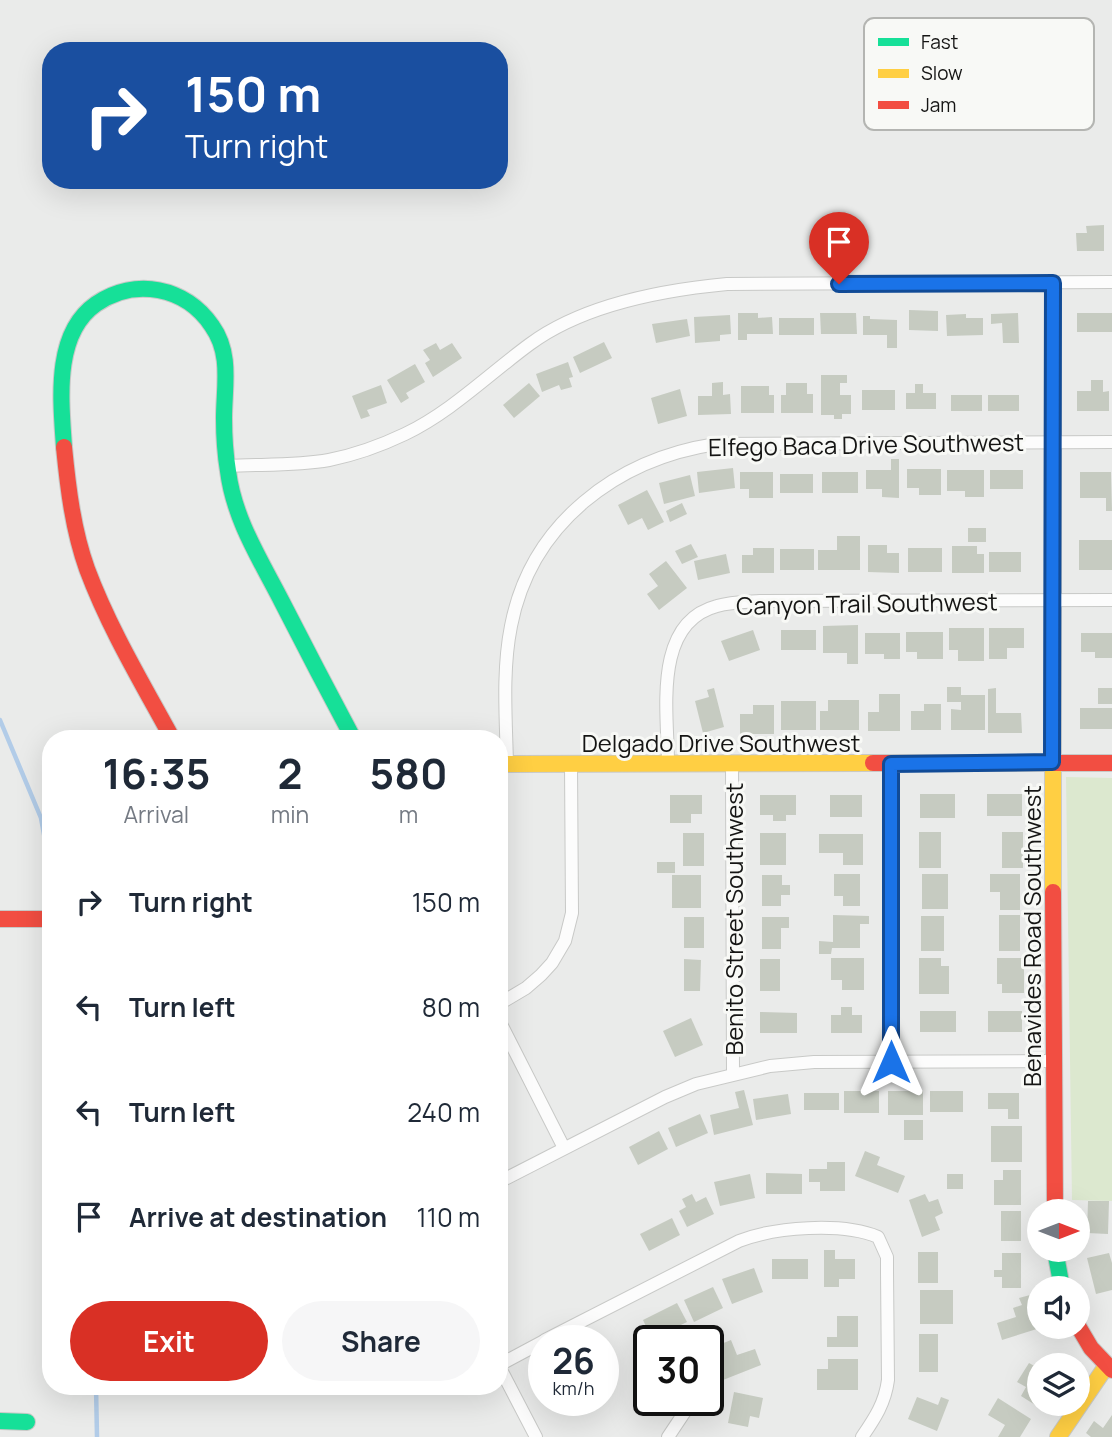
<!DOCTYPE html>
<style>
:root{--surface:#fff;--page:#f6f6f7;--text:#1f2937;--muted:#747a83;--accent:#d93025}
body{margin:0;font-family:Manrope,sans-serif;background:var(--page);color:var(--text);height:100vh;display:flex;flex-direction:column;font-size:26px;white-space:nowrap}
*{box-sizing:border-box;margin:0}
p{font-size:23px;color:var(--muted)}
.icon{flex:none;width:38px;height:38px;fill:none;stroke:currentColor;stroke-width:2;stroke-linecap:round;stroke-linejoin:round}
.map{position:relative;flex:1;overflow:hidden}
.details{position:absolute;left:42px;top:730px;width:466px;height:665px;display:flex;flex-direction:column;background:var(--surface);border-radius:28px;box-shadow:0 7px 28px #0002}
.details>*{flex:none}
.top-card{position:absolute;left:42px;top:42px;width:466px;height:147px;border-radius:28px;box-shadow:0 7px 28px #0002;background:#1a4fa0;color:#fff;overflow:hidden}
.needle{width:46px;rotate:90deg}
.fabs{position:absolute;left:1027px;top:1199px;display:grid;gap:14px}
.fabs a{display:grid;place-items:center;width:63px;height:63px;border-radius:50%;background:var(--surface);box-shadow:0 7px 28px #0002;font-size:35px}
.speed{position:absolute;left:528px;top:1325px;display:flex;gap:14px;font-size:35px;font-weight:700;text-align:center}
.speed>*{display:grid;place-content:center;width:91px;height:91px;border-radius:50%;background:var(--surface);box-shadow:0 7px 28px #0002;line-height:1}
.speed small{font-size:18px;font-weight:400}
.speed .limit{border:4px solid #111;border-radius:10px;background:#fff;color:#111}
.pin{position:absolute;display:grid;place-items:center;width:60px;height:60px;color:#fff;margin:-72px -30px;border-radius:50% 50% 50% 0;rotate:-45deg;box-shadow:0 0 7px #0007}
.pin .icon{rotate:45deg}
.me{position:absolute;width:77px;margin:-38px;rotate:0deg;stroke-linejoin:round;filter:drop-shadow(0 0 5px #0008)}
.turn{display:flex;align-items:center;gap:24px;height:147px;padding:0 28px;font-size:32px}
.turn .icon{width:91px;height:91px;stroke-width:2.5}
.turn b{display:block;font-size:49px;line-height:60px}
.eta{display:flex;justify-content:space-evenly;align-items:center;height:119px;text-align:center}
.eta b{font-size:42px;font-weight:700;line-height:49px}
.button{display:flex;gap:14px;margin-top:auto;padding:14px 28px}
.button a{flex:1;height:80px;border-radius:42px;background:var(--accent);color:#fff;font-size:28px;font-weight:700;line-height:80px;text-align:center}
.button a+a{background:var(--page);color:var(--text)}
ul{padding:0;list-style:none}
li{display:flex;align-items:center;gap:21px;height:105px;padding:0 28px}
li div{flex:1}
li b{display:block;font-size:26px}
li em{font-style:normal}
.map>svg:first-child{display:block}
</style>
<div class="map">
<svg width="1112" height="1437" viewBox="0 0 1112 1437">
<rect width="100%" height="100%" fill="#eaebea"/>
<path fill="#dce8cf" d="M 1066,777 L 1112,778 L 1112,1201 L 1072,1200 Z"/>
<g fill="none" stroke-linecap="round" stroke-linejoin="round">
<g stroke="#b2cce8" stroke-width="4.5">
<path d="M 0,720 L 41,818 L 51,872"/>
<path d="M 96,1386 L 97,1437"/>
</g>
</g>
<g fill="#c6cbc1">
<path d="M 1104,225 L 1104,251 L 1077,251 L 1076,233 L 1087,233 L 1086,226 Z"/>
<path d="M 909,310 L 938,311 L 938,331 L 909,330 Z"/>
<path d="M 738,313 L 758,313 L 758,318 L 772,317 L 773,334 L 747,334 L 747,340 L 738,340 Z"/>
<path d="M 820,313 L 856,313 L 857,334 L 821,334 Z"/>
<path d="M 1018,313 L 1019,343 L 1003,343 L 1002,323 L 991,324 L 991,314 Z"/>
<rect x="1077" y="313" width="35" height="19"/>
<path d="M 966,314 L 966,318 L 983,318 L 983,335 L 947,336 L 946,315 Z"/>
<path d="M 730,315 L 731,334 L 720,335 L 720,341 L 695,343 L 694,317 Z"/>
<path d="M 863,316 L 870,316 L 870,319 L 897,320 L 897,348 L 887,348 L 887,335 L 863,335 Z"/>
<rect x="779" y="318" width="35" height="17"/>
<path d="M 687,319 L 690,336 L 656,343 L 652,324 Z"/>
<path d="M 604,342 L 612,358 L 580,373 L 573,357 Z"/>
<path d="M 436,343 L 440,350 L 452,343 L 462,358 L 433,377 L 425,363 L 430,360 L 423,350 Z"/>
<path d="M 568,362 L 573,377 L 569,378 L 572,387 L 561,390 L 559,385 L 542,392 L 536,374 Z"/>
<path d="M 415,364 L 425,382 L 406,393 L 409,398 L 401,403 L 387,380 Z"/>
<path d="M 821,375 L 847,375 L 847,383 L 840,383 L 840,395 L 851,395 L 851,414 L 842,414 L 842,419 L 834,419 L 834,415 L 821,415 Z"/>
<path d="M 1091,380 L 1103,380 L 1103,392 L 1109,391 L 1109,411 L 1077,411 L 1077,391 L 1091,391 Z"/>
<path d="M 723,382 L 723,395 L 730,394 L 731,414 L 698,415 L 698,396 L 712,396 L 712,383 Z"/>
<path d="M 529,383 L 540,396 L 514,418 L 503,405 Z"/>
<path d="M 786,383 L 807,383 L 807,394 L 813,394 L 813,413 L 781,413 L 781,395 L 786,395 Z"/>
<path d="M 915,384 L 923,384 L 923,393 L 936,393 L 936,409 L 906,409 L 906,393 L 915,393 Z"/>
<path d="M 381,385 L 387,403 L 367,410 L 370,416 L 361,419 L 352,396 Z"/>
<path d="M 741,386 L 769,386 L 769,395 L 774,395 L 774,413 L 741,413 Z"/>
<path d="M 680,389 L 687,416 L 658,424 L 651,398 Z"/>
<rect x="862" y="390" width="33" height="20"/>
<rect x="951" y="395" width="31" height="16"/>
<rect x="988" y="395" width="31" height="16"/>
<path d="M 891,459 L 899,459 L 899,498 L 882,497 L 882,489 L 866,489 L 866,470 L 891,470 Z"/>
<path d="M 733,468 L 735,488 L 699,493 L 697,472 Z"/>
<path d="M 907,469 L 941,469 L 941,495 L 919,495 L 919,488 L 907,488 Z"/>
<path d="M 947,470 L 984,470 L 984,497 L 965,497 L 965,491 L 947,491 Z"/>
<rect x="990" y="470" width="33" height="19"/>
<path d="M 740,472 L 773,472 L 773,498 L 749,498 L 749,489 L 740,489 Z"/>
<rect x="822" y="472" width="36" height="21"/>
<path d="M 1080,472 L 1111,472 L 1112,511 L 1106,511 L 1106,498 L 1080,498 Z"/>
<rect x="780" y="474" width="33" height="19"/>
<path d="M 690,475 L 695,496 L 664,504 L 659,483 Z"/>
<path d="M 647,490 L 664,522 L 648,530 L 642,518 L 628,525 L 618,505 Z"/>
<path d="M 682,503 L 687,514 L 670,522 L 666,511 Z"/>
<rect x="968" y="528" width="18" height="14"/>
<path d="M 837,536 L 860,536 L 860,570 L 818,570 L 818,550 L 837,550 Z"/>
<rect x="1079" y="540" width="33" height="30"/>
<path d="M 691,544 L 698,557 L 682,564 L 675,551 Z"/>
<path d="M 868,545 L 887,545 L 887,553 L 899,553 L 899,573 L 868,572 Z"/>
<path d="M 952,546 L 977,546 L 977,554 L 984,554 L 984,573 L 952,573 Z"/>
<path d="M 753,548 L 774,548 L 774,573 L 742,573 L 742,555 L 753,555 Z"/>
<rect x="908" y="548" width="34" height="24"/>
<rect x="780" y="549" width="34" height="21"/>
<rect x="989" y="552" width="32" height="20"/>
<path d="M 726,554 L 730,573 L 698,580 L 694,561 Z"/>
<path d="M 666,561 L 687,588 L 659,610 L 647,594 L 658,586 L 649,574 Z"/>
<path d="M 858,625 L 858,664 L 847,664 L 847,653 L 823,653 L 823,626 Z"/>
<path d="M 949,628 L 984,628 L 984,661 L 958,661 L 958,650 L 949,650 Z"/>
<path d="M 989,628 L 1024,628 L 1024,648 L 1007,648 L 1007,659 L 989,659 Z"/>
<path d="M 753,630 L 760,650 L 729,661 L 721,641 Z"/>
<rect x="781" y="630" width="35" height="20"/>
<path d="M 906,632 L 943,632 L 943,659 L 917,659 L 917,652 L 906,652 Z"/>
<path d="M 865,633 L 900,633 L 900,659 L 884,659 L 884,654 L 865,654 Z"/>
<path d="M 1081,633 L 1112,633 L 1112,658 L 1095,658 L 1095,652 L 1081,652 Z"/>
<path d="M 947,687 L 961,687 L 961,695 L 985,695 L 985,730 L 951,730 L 951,709 L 961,710 L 961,702 L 947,702 Z"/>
<path d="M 714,688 L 724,727 L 703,733 L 695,701 L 709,697 L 707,690 Z"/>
<path d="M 996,688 L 996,713 L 1021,713 L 1022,733 L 988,733 L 988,689 Z"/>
<rect x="1098" y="688" width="14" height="16"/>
<path d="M 879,694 L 900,694 L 900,731 L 868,731 L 868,712 L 879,712 Z"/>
<path d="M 828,700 L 859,700 L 859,730 L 820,730 L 820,711 L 828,711 Z"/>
<rect x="781" y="701" width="35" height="29"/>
<path d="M 924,704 L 941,704 L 941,730 L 911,730 L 911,711 L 924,711 Z"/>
<path d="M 753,705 L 774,705 L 774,734 L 740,734 L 740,714 L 753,714 Z"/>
<rect x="1080" y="708" width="32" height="21"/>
<rect x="920" y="794" width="35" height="24"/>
<rect x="987" y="794" width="35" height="22"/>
<path d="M 670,795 L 702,795 L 702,814 L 691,814 L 691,823 L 670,823 Z"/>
<path d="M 760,795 L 796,795 L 796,815 L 786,815 L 786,821 L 773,821 L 773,815 L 760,815 Z"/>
<rect x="830" y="795" width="32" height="22"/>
<rect x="919" y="832" width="22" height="36"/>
<rect x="1002" y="832" width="21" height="36"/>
<rect x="683" y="833" width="21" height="33"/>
<rect x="760" y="833" width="26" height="32"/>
<path d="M 819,834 L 863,834 L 863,865 L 843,865 L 843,853 L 819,853 Z"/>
<rect x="657" y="862" width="18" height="11"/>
<path d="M 834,874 L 860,874 L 860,906 L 843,906 L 843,896 L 834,896 Z"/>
<rect x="922" y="874" width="26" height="35"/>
<path d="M 990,874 L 1020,874 L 1020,910 L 1000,910 L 1000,892 L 990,892 Z"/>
<rect x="672" y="875" width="29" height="33"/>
<path d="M 762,875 L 782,875 L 782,885 L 790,885 L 790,895 L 781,895 L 781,906 L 762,906 Z"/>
<path d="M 833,915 L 869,916 L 869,924 L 860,924 L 860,948 L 832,948 L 831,954 L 819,954 L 819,941 L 833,942 Z"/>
<rect x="999" y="915" width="21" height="36"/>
<rect x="921" y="916" width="23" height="35"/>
<rect x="684" y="917" width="20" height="31"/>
<path d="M 762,917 L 789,917 L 789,928 L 781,928 L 781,949 L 762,949 Z"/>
<path d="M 831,958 L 864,958 L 864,990 L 842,990 L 842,980 L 831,980 Z"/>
<path d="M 919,958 L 941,958 L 941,966 L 949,966 L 949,994 L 919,994 Z"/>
<path d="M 997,958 L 1024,958 L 1024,993 L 1002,993 L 1002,984 L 997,984 Z"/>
<path d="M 684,959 L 701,960 L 700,991 L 684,991 Z"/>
<rect x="760" y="959" width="20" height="32"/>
<path d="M 841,1007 L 852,1007 L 852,1015 L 862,1015 L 862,1033 L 831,1033 L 831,1015 L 841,1015 Z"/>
<rect x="920" y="1011" width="36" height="21"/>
<rect x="988" y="1011" width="34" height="21"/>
<path d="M 760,1012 L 797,1013 L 797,1033 L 760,1033 Z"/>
<path d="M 691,1018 L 703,1045 L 675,1057 L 663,1031 Z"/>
<path d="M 744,1090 L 753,1125 L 714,1135 L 710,1115 L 739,1108 L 735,1092 Z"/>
<rect x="844" y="1091" width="35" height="22"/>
<rect x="888" y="1091" width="35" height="24"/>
<rect x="930" y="1091" width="33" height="21"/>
<rect x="804" y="1093" width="35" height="17"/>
<path d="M 988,1093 L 1019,1093 L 1019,1119 L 1008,1119 L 1008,1109 L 988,1109 Z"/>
<path d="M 788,1094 L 791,1114 L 756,1120 L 753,1099 Z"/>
<path d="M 700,1114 L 708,1133 L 676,1147 L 668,1128 Z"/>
<rect x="904" y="1120" width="19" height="20"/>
<rect x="991" y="1126" width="31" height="36"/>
<path d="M 659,1131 L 668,1149 L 638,1165 L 629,1147 Z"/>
<path d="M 865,1151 L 880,1157 L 877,1165 L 905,1176 L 898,1193 L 855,1176 Z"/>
<path d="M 827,1162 L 845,1162 L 845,1191 L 820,1191 L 820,1182 L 809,1182 L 809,1169 L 827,1169 Z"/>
<path d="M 1003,1170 L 1021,1170 L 1021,1205 L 994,1205 L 994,1180 L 1003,1180 Z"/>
<path d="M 766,1173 L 802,1174 L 802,1194 L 766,1194 Z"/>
<path d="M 750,1174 L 755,1198 L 720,1206 L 714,1182 Z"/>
<rect x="947" y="1174" width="16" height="15"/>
<path d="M 692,1194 L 696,1202 L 706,1197 L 714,1214 L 687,1227 L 679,1211 L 686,1207 L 682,1199 Z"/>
<path d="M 925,1194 L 929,1202 L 938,1199 L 943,1213 L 935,1217 L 940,1230 L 922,1237 L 909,1200 Z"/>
<path d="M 1088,1201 L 1109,1201 L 1108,1234 L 1087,1233 Z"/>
<rect x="1001" y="1211" width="20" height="30"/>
<path d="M 672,1218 L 680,1235 L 649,1251 L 640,1234 Z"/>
<path d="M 824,1250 L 835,1250 L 835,1259 L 855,1259 L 855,1279 L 839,1279 L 839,1287 L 824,1287 Z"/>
<rect x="918" y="1252" width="20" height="31"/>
<path d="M 1002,1253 L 1021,1253 L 1021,1288 L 1002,1288 L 1002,1277 L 994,1277 L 994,1270 L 1002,1270 Z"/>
<path d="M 1109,1253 L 1112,1263 L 1112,1290 L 1096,1294 L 1087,1258 Z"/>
<rect x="772" y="1259" width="36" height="20"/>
<path d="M 754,1268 L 763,1292 L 732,1304 L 722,1279 Z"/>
<path d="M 713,1287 L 723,1308 L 694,1322 L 684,1300 Z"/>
<rect x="920" y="1290" width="33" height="34"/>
<path d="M 1030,1295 L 1040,1328 L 1002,1340 L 997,1323 L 1016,1317 L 1013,1308 L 1022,1305 L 1019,1298 Z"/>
<path d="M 677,1303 L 687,1322 L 652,1339 L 643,1320 Z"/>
<path d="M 837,1316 L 858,1316 L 858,1347 L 827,1347 L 827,1337 L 837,1337 Z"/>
<rect x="919" y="1334" width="19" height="38"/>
<path d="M 731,1340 L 737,1355 L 755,1349 L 761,1365 L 723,1380 L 711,1348 Z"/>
<path d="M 828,1359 L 858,1359 L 858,1390 L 817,1390 L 817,1369 L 828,1369 Z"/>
<path d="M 1029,1363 L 1040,1369 L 1040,1404 L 1043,1404 L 1040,1408 L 1021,1396 L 1026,1387 L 1017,1382 Z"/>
<path d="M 734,1392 L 763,1398 L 759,1418 L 750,1416 L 748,1427 L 728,1423 Z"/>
<path d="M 917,1397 L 938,1405 L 941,1397 L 949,1400 L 937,1431 L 908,1419 Z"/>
<path d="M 998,1398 L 1031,1419 L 1020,1437 L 998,1437 L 1005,1425 L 988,1415 Z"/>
<path d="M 1112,1415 L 1112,1437 L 1091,1437 L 1086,1433 L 1094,1421 L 1103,1428 Z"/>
</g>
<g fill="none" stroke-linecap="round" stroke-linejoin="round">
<g stroke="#c8c9c7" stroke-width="14">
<g id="street">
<path d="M 228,466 C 261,464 296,466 329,460 C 354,455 382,445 405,434 C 451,412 489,374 530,344 C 583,305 663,290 727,284 L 1112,282"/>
<path d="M 668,763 C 668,713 652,623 717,606 C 731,602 745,602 760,601 L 1112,600"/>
<path d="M 507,764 C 506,719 502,671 511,626 C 531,523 617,459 716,444 L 1112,442"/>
<path d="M 732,764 L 733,1074"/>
<path d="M 891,764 L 891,1062"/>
<path d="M 499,1004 L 526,988 L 541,975 L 552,963 L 565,941 L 572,913 L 571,765"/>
<path d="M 499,1020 L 564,1148"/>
<path d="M 499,1182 L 665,1097 L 696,1084 L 770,1066 L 814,1062 L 1054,1061"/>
<path d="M 545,1340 L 739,1241 C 775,1227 842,1222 878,1237 L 887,1257 L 887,1272 L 888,1380 C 885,1403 875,1418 862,1437"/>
<path d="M 499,1365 L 544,1341"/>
<path d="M 499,1366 L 536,1437"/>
<path d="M 668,1437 L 688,1407"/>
</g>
</g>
<g stroke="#c8c9c7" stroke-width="18">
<g id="fast">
<path d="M 64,447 C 61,401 53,334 96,304 C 135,277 186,287 212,326 C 232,354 224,387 224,418 C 224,436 225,453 228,471 C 234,519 260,559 282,602 C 305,647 329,693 353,738"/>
<path d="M 1055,1250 L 1062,1288"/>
<path d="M 0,1421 L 27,1422"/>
</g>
</g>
<g stroke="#c8c9c7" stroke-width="18">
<g id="slow">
<path d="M 499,764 L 873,763"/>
<path d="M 1053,892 L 1053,283"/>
<path d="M 1058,1437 L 1107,1365"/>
</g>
</g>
<g stroke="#c8c9c7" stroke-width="18">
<g id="jam">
<path d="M 64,447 C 68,488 73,530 87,569 C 109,628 142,683 172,738"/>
<path d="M 873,763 L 1112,763"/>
<path d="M 1053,892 L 1055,1211"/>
<path d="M 0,919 L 51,919"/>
<path d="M 1078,1326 L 1091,1348 L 1112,1370"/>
</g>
</g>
<use href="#street" stroke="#fcfcfc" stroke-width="12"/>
<use href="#fast" stroke="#16e098" stroke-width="16"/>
<use href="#slow" stroke="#ffcf43" stroke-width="16"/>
<use href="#jam" stroke="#f24e42" stroke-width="16"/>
</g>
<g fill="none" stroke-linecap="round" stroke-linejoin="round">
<g stroke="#114b97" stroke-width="18">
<path id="route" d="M 839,284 L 1053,283 L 1052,762 L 891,764 L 891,1062"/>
</g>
<use href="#route" stroke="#1a73e8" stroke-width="12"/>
</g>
<g text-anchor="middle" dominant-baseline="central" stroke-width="6" stroke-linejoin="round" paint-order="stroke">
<g font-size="24" fill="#151514" stroke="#f8f9f6">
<text transform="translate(866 444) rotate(-1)">Elfego Baca Drive Southwest</text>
<text transform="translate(867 603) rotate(-1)">Canyon Trail Southwest</text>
<text x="721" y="742">Delgado Drive Southwest</text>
<text transform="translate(733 919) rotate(-90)">Benito Street Southwest</text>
<text transform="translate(1031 936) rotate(-90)">Benavides Road Southwest</text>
</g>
</g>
<rect x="864" y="18" width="230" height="112" rx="10" fill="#f8f9f6" stroke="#b4b5b2" stroke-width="2"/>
<rect x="878" y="38" width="31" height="8" fill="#16e098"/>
<rect x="878" y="69" width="31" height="9" fill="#ffcf43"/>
<rect x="878" y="101" width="31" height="8" fill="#f24e42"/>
<g font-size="19" fill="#151514">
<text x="921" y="49">Fast</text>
<text x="921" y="80">Slow</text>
<text x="921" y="112">Jam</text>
</g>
</svg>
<div class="fabs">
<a><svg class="needle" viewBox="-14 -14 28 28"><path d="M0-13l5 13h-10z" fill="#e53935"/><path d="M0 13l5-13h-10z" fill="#747a83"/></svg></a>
<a><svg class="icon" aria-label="sound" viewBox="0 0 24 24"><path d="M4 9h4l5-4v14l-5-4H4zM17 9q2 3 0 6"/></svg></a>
<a><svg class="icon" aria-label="layers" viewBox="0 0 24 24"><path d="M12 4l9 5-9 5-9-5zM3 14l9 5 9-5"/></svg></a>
</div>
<div class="speed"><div>26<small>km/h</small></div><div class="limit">30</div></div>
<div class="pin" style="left:839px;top:284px;background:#d93025"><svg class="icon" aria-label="arrive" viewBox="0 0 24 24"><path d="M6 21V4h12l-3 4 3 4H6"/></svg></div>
<svg class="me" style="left:891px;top:1062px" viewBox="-20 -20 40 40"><path d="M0-17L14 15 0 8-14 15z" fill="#1a73e8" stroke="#fff" stroke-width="4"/></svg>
<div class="top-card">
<div class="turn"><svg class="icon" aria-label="right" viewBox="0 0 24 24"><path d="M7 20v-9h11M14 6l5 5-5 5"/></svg><div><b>150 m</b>Turn right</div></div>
</div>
<section class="details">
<div class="eta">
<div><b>16:35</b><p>Arrival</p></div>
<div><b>2</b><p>min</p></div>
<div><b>580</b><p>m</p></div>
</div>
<ul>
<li><svg class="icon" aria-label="right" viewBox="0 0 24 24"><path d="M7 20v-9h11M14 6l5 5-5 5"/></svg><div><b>Turn right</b></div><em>150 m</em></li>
<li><svg class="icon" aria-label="left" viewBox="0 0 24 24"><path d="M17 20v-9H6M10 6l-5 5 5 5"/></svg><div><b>Turn left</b></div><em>80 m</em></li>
<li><svg class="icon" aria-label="left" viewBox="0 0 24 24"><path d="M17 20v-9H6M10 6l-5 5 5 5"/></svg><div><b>Turn left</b></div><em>240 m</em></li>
<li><svg class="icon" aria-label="arrive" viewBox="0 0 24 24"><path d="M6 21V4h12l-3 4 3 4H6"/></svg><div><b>Arrive at destination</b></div><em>110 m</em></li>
</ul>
<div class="button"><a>Exit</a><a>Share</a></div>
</section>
</div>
